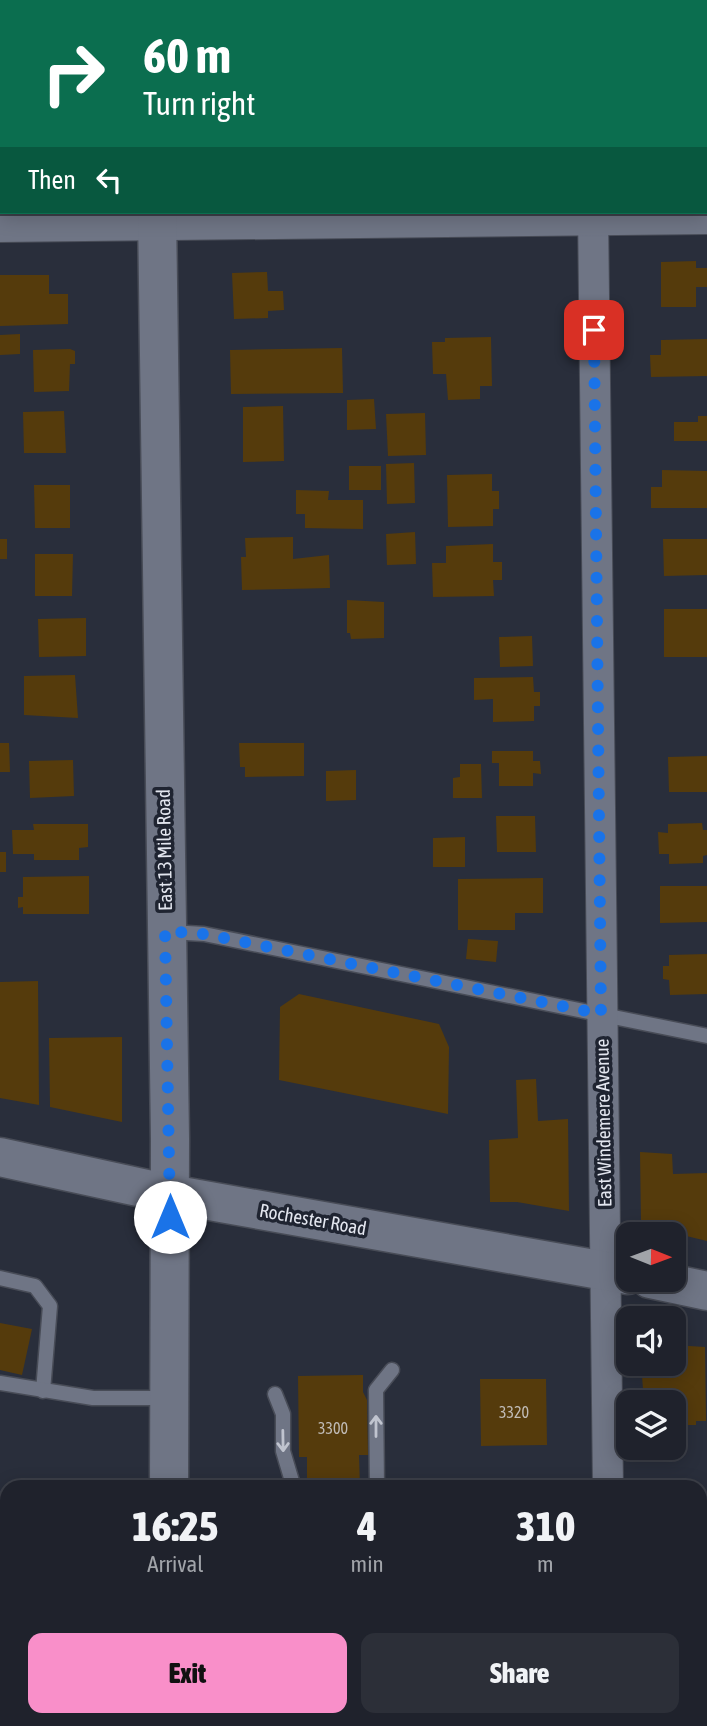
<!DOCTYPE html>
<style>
:root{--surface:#1f222c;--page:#2c2f38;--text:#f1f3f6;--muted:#a1a4a9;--line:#3c3f48;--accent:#f98fc9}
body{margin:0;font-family:"Asap Condensed",sans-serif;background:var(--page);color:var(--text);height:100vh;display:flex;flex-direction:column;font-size:26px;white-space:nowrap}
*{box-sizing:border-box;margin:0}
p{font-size:23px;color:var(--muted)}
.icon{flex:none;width:38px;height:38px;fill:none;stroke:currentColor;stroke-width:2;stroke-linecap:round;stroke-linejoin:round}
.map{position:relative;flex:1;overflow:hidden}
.sheet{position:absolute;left:0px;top:1480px;width:707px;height:247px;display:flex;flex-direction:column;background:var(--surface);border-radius:21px 21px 0 0;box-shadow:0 4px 18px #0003,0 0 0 2px var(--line)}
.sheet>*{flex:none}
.hud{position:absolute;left:0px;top:0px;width:707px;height:214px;box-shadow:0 4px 18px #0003,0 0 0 2px var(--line);background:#0b6e4f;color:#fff;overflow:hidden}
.needle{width:46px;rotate:91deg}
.buttons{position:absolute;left:616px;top:1222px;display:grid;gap:14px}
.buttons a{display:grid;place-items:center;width:70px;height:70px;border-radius:14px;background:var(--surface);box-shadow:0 4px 18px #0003,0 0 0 2px var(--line);font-size:35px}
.pin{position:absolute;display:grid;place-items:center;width:60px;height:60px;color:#fff;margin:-30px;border-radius:14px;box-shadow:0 4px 10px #0006}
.me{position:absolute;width:77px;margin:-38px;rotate:0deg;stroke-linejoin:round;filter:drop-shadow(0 0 5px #0008)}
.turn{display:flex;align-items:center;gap:24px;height:147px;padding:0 28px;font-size:32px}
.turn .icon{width:91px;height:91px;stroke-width:2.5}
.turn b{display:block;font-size:49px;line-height:60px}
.then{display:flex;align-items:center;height:66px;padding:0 28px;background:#0003;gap:14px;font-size:26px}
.eta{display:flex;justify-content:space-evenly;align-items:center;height:119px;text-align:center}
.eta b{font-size:42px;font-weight:800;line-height:49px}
.button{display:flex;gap:14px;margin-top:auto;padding:14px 28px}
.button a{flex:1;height:80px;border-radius:14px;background:var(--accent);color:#111;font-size:28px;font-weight:800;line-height:80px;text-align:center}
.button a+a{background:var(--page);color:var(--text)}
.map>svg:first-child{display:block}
</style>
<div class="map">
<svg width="707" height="1726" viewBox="0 0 707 1726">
<rect width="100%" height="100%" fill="#292e3b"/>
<g fill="#553b0c">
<path d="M 696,261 L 696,268 L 707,268 L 707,287 L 696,287 L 696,307 L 661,307 L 661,262 Z"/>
<path d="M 267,272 L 268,291 L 283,291 L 284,310 L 268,311 L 268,318 L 234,319 L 232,273 Z"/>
<path d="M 0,275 L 49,275 L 49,294 L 68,294 L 68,324 L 0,326 Z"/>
<path d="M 20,334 L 20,354 L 0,355 L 0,335 Z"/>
<path d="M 491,337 L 492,386 L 480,386 L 480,399 L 448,400 L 446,374 L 433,374 L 432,342 L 445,342 L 445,338 Z"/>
<path d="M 707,339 L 707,376 L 651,377 L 650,355 L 661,355 L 661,340 Z"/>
<path d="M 342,348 L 343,393 L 231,394 L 230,350 Z"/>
<path d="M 70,349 L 75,351 L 75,364 L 70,364 L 69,391 L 34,392 L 33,350 Z"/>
<path d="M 374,399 L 376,429 L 347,430 L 347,400 Z"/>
<path d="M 283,406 L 284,461 L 243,462 L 243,407 Z"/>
<path d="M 64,411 L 66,453 L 24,453 L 23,412 Z"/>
<path d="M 425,413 L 426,455 L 388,456 L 386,414 Z"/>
<path d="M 698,416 L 707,416 L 707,441 L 674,441 L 674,422 L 698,422 Z"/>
<path d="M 414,463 L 415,503 L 387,504 L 386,464 Z"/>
<rect x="349" y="466" width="32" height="24"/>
<path d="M 662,470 L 707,471 L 707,508 L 651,508 L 651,487 L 662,487 Z"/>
<path d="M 492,474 L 492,491 L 499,491 L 499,509 L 493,509 L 493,526 L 448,527 L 447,475 Z"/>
<path d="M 34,485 L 70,485 L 70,528 L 35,528 Z"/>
<path d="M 296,490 L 329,491 L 328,500 L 363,500 L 363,529 L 305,528 L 305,514 L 296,514 Z"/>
<path d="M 415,532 L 416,564 L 387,565 L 386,534 Z"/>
<path d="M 293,537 L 293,559 L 329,555 L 330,588 L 242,590 L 241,557 L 246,557 L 245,538 Z"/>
<rect x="0" y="539" width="7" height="20"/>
<path d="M 663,539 L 707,539 L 707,575 L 664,576 Z"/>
<path d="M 493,544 L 493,562 L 502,562 L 502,580 L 493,580 L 494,596 L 433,597 L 432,563 L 446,563 L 446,546 Z"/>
<path d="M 35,554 L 73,554 L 72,596 L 35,596 Z"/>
<path d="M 347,600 L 384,602 L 384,638 L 351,639 L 350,633 L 347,633 Z"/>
<rect x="664" y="609" width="43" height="48"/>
<path d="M 86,618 L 86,656 L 39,657 L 38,619 Z"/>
<path d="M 532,636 L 533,666 L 500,667 L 499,637 Z"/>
<path d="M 75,675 L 78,718 L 24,715 L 24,676 Z"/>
<path d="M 533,677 L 534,692 L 540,692 L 540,706 L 534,706 L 534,721 L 493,722 L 493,699 L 474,700 L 474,678 Z"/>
<path d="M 0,743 L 9,743 L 10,772 L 0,772 Z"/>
<path d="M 239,743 L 304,743 L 304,776 L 245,777 L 245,767 L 240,767 Z"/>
<path d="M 492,751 L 533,751 L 533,761 L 540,761 L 541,774 L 533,773 L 533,786 L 499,786 L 499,763 L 492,763 Z"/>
<path d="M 707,756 L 707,792 L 669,792 L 668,757 Z"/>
<path d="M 73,760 L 74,796 L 30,798 L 29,761 Z"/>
<path d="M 460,764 L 481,764 L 482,798 L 453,798 L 453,778 L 460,777 Z"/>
<path d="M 356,770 L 356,800 L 326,801 L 326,771 Z"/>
<path d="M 496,816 L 535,816 L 536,852 L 497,852 Z"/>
<path d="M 702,823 L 703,830 L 707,830 L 707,855 L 703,856 L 703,863 L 669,864 L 669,854 L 659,854 L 658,832 L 668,833 L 668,824 Z"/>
<path d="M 33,824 L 88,824 L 88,847 L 79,848 L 79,860 L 34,860 L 34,854 L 13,854 L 12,830 L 34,830 Z"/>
<path d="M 465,837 L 465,867 L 433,867 L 433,838 Z"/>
<rect x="0" y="852" width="6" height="20"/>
<path d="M 89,876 L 89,914 L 23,914 L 23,907 L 18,908 L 18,897 L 23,897 L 23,877 Z"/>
<path d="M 543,878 L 543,913 L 515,913 L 515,930 L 458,930 L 458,879 Z"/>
<path d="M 660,886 L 707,886 L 707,922 L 660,923 Z"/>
<path d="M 468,939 L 498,941 L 496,962 L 466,959 Z"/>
<path d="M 707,954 L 707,994 L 670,995 L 669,980 L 663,979 L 663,966 L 669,966 L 669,955 Z"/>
<path d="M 38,981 L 39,1105 L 0,1098 L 0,982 Z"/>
<path d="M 299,994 L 439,1024 L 449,1047 L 448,1114 L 279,1080 L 280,1007 Z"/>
<path d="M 122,1037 L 122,1122 L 50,1107 L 49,1038 Z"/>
<path d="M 536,1079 L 538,1121 L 568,1119 L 569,1211 L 517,1202 L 490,1202 L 489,1140 L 518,1138 L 516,1080 Z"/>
<path d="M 640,1152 L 672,1154 L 673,1174 L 707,1173 L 707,1241 L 641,1225 Z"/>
<path d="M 0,1323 L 32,1329 L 22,1375 L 0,1370 Z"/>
<path d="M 674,1345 L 705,1347 L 706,1421 L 696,1421 L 696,1425 L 674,1425 L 674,1402 L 644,1402 L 641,1363 L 674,1363 Z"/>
<path d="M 363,1375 L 363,1392 L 367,1400 L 368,1455 L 359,1455 L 360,1488 L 307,1488 L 307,1457 L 299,1457 L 298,1376 Z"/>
<path d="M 480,1379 L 546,1379 L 547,1445 L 481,1446 Z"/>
<rect x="700" y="1582" width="7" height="61"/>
<path d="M 306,1720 L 446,1720 L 443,1723 L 446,1726 L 306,1726 Z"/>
</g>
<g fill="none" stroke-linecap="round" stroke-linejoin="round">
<g stroke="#484c57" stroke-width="17">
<g id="lane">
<path d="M 0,102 L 2,102"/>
<path d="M 170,932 L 204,934 L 707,1036"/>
<path d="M 0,1278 L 35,1286 L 50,1306 L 43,1391"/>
<path d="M 0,1383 L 93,1398 L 169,1398"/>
<path d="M 275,1394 L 283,1414 L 283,1451 L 294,1488"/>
<path d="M 377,1488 L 376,1390 L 392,1370"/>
<path d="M 700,1554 L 707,1555"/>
<path d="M 33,1726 L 44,1720"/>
</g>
</g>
<g stroke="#484c57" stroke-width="32">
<g id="street">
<path d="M 591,0 L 591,2"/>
<path d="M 593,212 L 608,1488"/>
<path d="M 0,227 L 707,219"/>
<path d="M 611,1720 L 611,1726"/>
</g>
</g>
<g stroke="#484c57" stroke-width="41">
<g id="secondary">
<path d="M 153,0 L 153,2"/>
<path d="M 157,212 L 170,1139 L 169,1488"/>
<path d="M 0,1157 L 170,1194 L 628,1275"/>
<path d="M 650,1279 L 707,1291"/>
<path d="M 168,1720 L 168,1726"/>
</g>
</g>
<g stroke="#898d98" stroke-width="4.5" stroke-dasharray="2 5" stroke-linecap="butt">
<path d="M 0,1494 L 7,1495"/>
<path d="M 0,1640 L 7,1640"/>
<path d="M 0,1723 L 7,1718"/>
</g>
<use href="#lane" stroke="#6f7585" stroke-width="14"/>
<use href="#street" stroke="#6f7585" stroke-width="30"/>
<use href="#secondary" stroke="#6f7585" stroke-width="38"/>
</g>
<defs><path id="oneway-shaft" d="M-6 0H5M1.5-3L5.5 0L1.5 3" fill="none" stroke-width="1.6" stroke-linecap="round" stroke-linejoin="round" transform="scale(1.75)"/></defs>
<g stroke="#c0c4cf">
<use href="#oneway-shaft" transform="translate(376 1426) rotate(-90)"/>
<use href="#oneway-shaft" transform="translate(283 1441) rotate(89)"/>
</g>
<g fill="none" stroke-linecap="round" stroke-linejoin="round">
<path stroke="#1a73e8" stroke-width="12" stroke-dasharray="0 21.6" d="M 170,1217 L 165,931 L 204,934 L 601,1014 L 594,330"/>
</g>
<g text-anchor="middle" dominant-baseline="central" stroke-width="7" stroke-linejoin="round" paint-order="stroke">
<g font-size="16" fill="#c0bbb6">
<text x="514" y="1412">3320</text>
<text x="333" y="1428">3300</text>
</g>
<g font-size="19" fill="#e3e6ef" stroke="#1f2431">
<text transform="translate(164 850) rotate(-91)">East 13 Mile Road</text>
<text transform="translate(603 1123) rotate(-91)">East Windemere Avenue</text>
<text transform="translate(313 1219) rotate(10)">Rochester Road</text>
</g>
</g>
</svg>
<div class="buttons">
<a><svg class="needle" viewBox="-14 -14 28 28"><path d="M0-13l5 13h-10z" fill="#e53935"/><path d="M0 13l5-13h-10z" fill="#a1a4a9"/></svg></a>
<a><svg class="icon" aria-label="sound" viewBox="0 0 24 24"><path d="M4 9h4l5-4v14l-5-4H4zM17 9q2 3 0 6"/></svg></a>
<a><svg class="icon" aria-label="layers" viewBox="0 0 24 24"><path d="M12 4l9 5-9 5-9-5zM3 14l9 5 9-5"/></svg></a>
</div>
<div class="pin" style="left:594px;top:330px;background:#d93025"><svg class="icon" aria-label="arrive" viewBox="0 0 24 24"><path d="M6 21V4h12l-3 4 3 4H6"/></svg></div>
<svg class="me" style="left:170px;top:1217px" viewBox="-20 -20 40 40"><circle r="19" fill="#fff"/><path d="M0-13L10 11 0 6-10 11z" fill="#1a73e8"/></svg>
<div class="hud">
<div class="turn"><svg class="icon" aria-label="right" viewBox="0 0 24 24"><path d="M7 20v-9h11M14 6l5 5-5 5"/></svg><div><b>60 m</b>Turn right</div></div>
<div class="then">Then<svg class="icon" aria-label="left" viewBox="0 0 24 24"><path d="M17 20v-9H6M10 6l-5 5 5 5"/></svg></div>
</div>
<section class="sheet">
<div class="eta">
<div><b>16:25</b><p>Arrival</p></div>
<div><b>4</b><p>min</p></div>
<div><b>310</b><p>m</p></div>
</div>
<div class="button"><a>Exit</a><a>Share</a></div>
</section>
</div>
